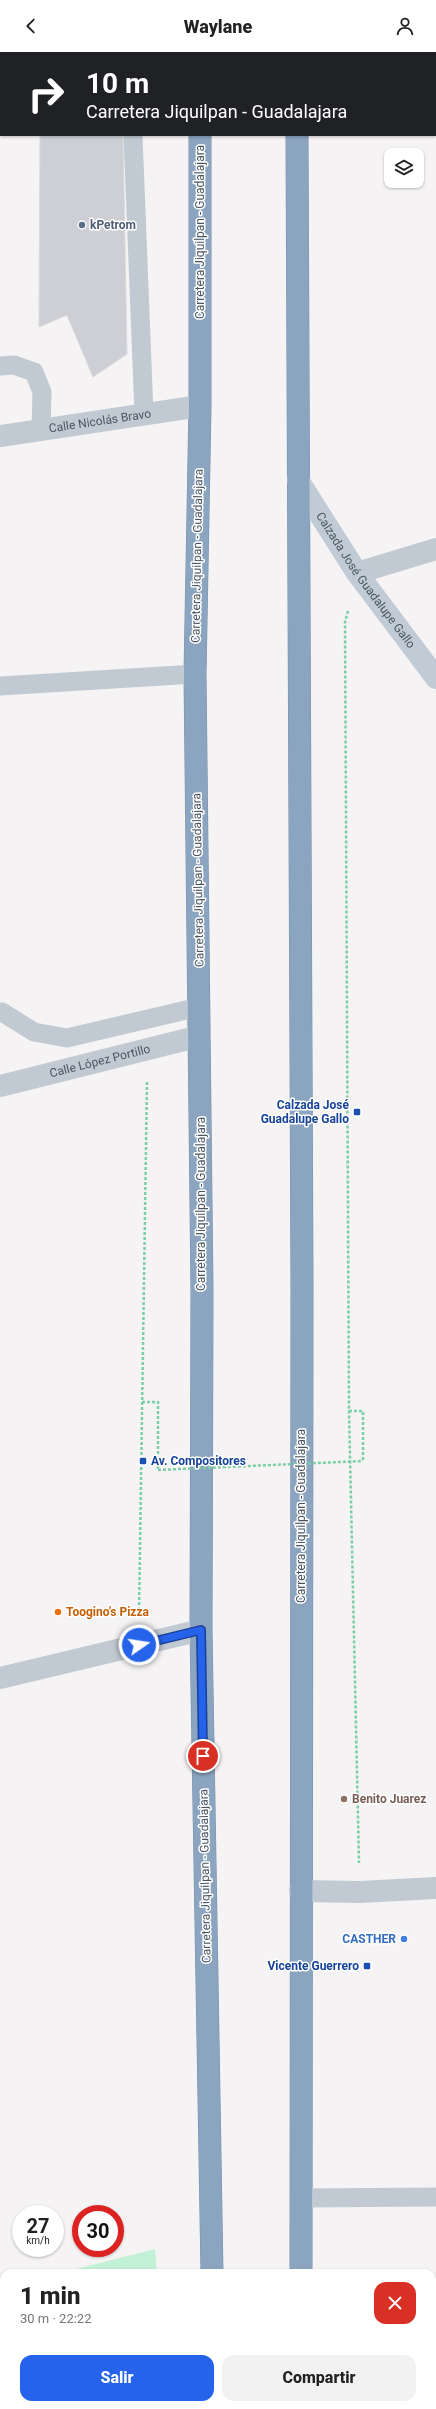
<!DOCTYPE html>
<html lang="es">
<meta charset="utf-8">
<style>
:root{--surface:#fff;--page:#f2f2f2;--text:#222;--muted:#767676;--accent:#2563eb}
body{margin:0;font-family:Roboto,sans-serif;background:var(--page);color:var(--text);height:100vh;display:flex;flex-direction:column;font-size:15px;white-space:nowrap}
*{box-sizing:border-box;margin:0}
p{font-size:13px;color:var(--muted)}
.icon{flex:none;width:22px;height:22px;fill:none;stroke:currentColor;stroke-width:2;stroke-linecap:round;stroke-linejoin:round}
.map{position:relative;flex:1;overflow:hidden}
.sheet{position:absolute;left:0px;top:2217px;width:436px;height:140px;display:flex;flex-direction:column;background:var(--surface);border-radius:12px 12px 0 0;box-shadow:0 1px 3px #0004}
.sheet>*{flex:none}
.hud{position:absolute;left:0px;top:0px;width:436px;height:84px;box-shadow:0 1px 3px #0004;background:#202124;color:#fff;overflow:hidden}
.buttons{position:absolute;left:384px;top:96px;display:grid;gap:8px}
.buttons a{display:grid;place-items:center;width:40px;height:40px;border-radius:8px;background:var(--surface);box-shadow:0 1px 3px #0004;font-size:20px}
.speed{position:absolute;left:12px;top:2153px;display:flex;gap:8px;font-size:20px;font-weight:700;text-align:center}
.speed>*{display:grid;place-content:center;width:52px;height:52px;border-radius:50%;background:var(--surface);box-shadow:0 1px 3px #0004;line-height:1}
.speed small{font-size:10px;font-weight:400}
.speed .limit{border:6px solid #d22;background:#fff;color:#111}
.pin{position:absolute;display:grid;place-items:center;width:34px;height:34px;color:#fff;margin:-17px;border:2px solid #fff;border-radius:50%;box-shadow:0 1px 4px #0007}
.me{position:absolute;width:44px;margin:-22px;rotate:77deg;stroke-linejoin:round;filter:drop-shadow(0 0 3px #0008)}
.turn{display:flex;align-items:center;gap:14px;height:84px;padding:0 20px;font-size:18px}
.turn .icon{width:52px;height:52px;stroke-width:2.5}
.turn b{display:block;font-size:28px;line-height:34px}
.round{display:grid;place-items:center;flex:none;width:42px;height:42px;border-radius:12px;background:var(--page)}
.head{display:flex;align-items:center;justify-content:space-between;height:68px;padding:0 20px}
h1{font-size:24px;font-weight:800;line-height:30px}
.action{display:flex;gap:8px;margin-top:auto;padding:8px 20px}
.action a{flex:1;height:46px;border-radius:12px;background:var(--accent);color:#fff;font-size:16px;font-weight:800;line-height:46px;text-align:center}
.action a+a{background:var(--page);color:var(--text)}
header{display:flex;justify-content:space-between;align-items:center;height:52px;padding:0 20px;background:var(--surface);font-size:18px;font-weight:800}
.map>svg:first-child{display:block}
</style>
<header><svg class="icon" aria-label="back" viewBox="0 0 24 24"><path d="M15 5l-7 7 7 7"/></svg>Waylane<svg class="icon" aria-label="person" viewBox="0 0 24 24"><circle cx="12" cy="8" r="4"/><path d="M4 21q1-7 8-7t8 7"/></svg></header>
<div class="map">
<svg width="436" height="2357" viewBox="0 0 436 2357">
<rect width="100%" height="100%" fill="#f5f3f3"/>
<g fill="#c3f1d5">
<path d="M 155,2197 L 157,2221 L 60,2221 Z"/>
<path d="M 4,2235 L 4,2353 L 144,2353 L 140,2357 L 0,2357 L 0,2236 Z"/>
</g>
<path fill="#cdcfd5" stroke="#d7d9de" d="M 40,83 L 123,83 L 127,302 L 93,325 L 67,263 L 39,275 Z"/>
<g fill="none" stroke-linecap="round" stroke-linejoin="round">
<g stroke="#7690ad" stroke-width="23">
<g id="highway">
<path d="M 200,0 L 200,1"/>
<path d="M 297,0 L 297,1"/>
<path d="M 200,83 L 200,354 L 195,622 L 202,1240 L 201,1578 L 212,2221"/>
<path d="M 297,83 L 302,1234 L 301,2221"/>
<path d="M 301,2353 L 301,2357"/>
<path d="M 174,2357 L 175,2353"/>
<path d="M 212,2357 L 212,2353"/>
</g>
</g>
<g stroke="#7ad0a6" stroke-width="2.5" stroke-dasharray="3 2" stroke-linecap="butt">
<path d="M 348,559 L 345,570 L 349,1359 L 359,1811"/>
<path d="M 142,1350 L 158,1350 L 158,1418"/>
<path d="M 349,1359 L 363,1359 L 363,1409"/>
<path d="M 139,1563 L 147,1028"/>
</g>
<g stroke="#c1cad2" stroke-width="19">
<path d="M 0,42 L 1,42"/>
<path d="M 133,83 L 144,362"/>
<path d="M 0,314 L 14,313 L 34,320 L 42,340 L 41,378"/>
<path d="M 0,634 L 195,622"/>
<path d="M 2,960 L 34,980 L 67,986 L 199,955"/>
<path d="M 301,2146 L 436,2145"/>
</g>
<g stroke="#c1cad2" stroke-width="22">
<path id="s1" d="M 0,384 L 200,354"/>
<path d="M 357,521 L 436,497"/>
<path id="s2" d="M 0,1034 L 200,984"/>
<path d="M 0,1626 L 201,1578"/>
<path d="M 300,1839 L 360,1840 L 436,1836"/>
</g>
<path stroke="#c1cbd6" stroke-width="22" id="s3" d="M 298,428 L 357,521 L 436,626"/>
<use href="#highway" stroke="#8ba5c1" stroke-width="22"/>
<path stroke="#7ad0a6" stroke-width="2.5" stroke-dasharray="3 2" stroke-linecap="butt" d="M 158,1418 L 363,1409"/>
</g>
<g fill="none" stroke-linecap="round" stroke-linejoin="round">
<g stroke="#184099" stroke-width="10">
<path id="route" d="M 139,1593 L 201,1578 L 203,1704"/>
</g>
<use href="#route" stroke="#2563eb" stroke-width="7"/>
</g>
<circle fill="#5c6f8a" stroke="#fff" stroke-width="1.5" cx="82" cy="173" r="4"/>
<g fill="#1a4fb4" stroke="#fff" stroke-width="1.5">
<rect x="353" y="1056" width="8" height="8" rx="2"/>
<rect x="139" y="1405" width="8" height="8" rx="2"/>
<rect x="363" y="1910" width="8" height="8" rx="2"/>
</g>
<circle fill="#e8710a" stroke="#fff" stroke-width="1.5" cx="58" cy="1560" r="4"/>
<circle fill="#8d6e63" stroke="#fff" stroke-width="1.5" cx="344" cy="1747" r="4"/>
<circle fill="#3f7fe0" stroke="#fff" stroke-width="1.5" cx="404" cy="1887" r="4"/>
<g text-anchor="middle" dominant-baseline="central" stroke-width="3" stroke-linejoin="round" paint-order="stroke">
<g font-size="12" font-weight="bold" fill="#4e5e75" stroke="#fff" text-anchor="start">
<text x="90" y="173">kPetrom</text>
</g>
<g font-size="12" fill="#4a5661" stroke="#fff">
<text transform="translate(200 180) rotate(-90)">Carretera Jiquilpan - Guadalajara</text>
<text stroke="none"><textPath href="#s1" startOffset="101">Calle Nicolás Bravo</textPath></text>
<text transform="translate(197 504) rotate(-89)">Carretera Jiquilpan - Guadalajara</text>
<text stroke="none"><textPath href="#s3" startOffset="121">Calzada José Guadalupe Gallo</textPath></text>
<text transform="translate(198 828) rotate(-91)">Carretera Jiquilpan - Guadalajara</text>
<text stroke="none"><textPath href="#s2" startOffset="103">Calle López Portillo</textPath></text>
<text transform="translate(201 1152) rotate(-90)">Carretera Jiquilpan - Guadalajara</text>
<text transform="translate(301 1464) rotate(-90)">Carretera Jiquilpan - Guadalajara</text>
<text transform="translate(205 1824) rotate(-91)">Carretera Jiquilpan - Guadalajara</text>
</g>
<g font-size="12" font-weight="bold" fill="#164399" stroke="#fff" text-anchor="end">
<text x="349" y="1053">Calzada José<tspan x="349" dy="14">Guadalupe Gallo</tspan></text>
<text x="151" y="1409" text-anchor="start">Av. Compositores</text>
<text x="359" y="1914">Vicente Guerrero</text>
</g>
<g font-size="12" font-weight="bold" fill="#c56008" stroke="#fff" text-anchor="start">
<text x="66" y="1560">Toogino's Pizza</text>
</g>
<g font-size="12" font-weight="bold" fill="#785e54" stroke="#fff" text-anchor="start">
<text x="352" y="1747">Benito Juarez</text>
</g>
<g font-size="12" font-weight="bold" fill="#366cbe" stroke="#fff" text-anchor="end">
<text x="396" y="1887">CASTHER</text>
</g>
</g>
</svg>
<div class="buttons">
<a><svg class="icon" aria-label="layers" viewBox="0 0 24 24"><path d="M12 4l9 5-9 5-9-5zM3 14l9 5 9-5"/></svg></a>
</div>
<div class="speed"><div>27<small>km/h</small></div><div class="limit">30</div></div>
<div class="pin" style="left:203px;top:1704px;background:#d93025"><svg class="icon" aria-label="arrive" viewBox="0 0 24 24"><path d="M6 21V4h12l-3 4 3 4H6"/></svg></div>
<svg class="me" style="left:139px;top:1593px" viewBox="-20 -20 40 40"><circle r="17" fill="#2563eb" stroke="#fff" stroke-width="3"/><path d="M0-11L8 9 0 5-8 9z" fill="#fff"/></svg>
<div class="hud">
<div class="turn"><svg class="icon" aria-label="right" viewBox="0 0 24 24"><path d="M7 20v-9h11M14 6l5 5-5 5"/></svg><div><b>10 m</b>Carretera Jiquilpan - Guadalajara</div></div>
</div>
<section class="sheet">
<div class="head"><div><h1>1 min</h1><p>30 m · 22:22</p></div><a class="round" style="background:#d93025;color:#fff"><svg class="icon" aria-label="close" viewBox="0 0 24 24"><path d="M6 6l12 12M18 6L6 18"/></svg></a></div>
<div class="action"><a>Salir</a><a>Compartir</a></div>
</section>
</div>
